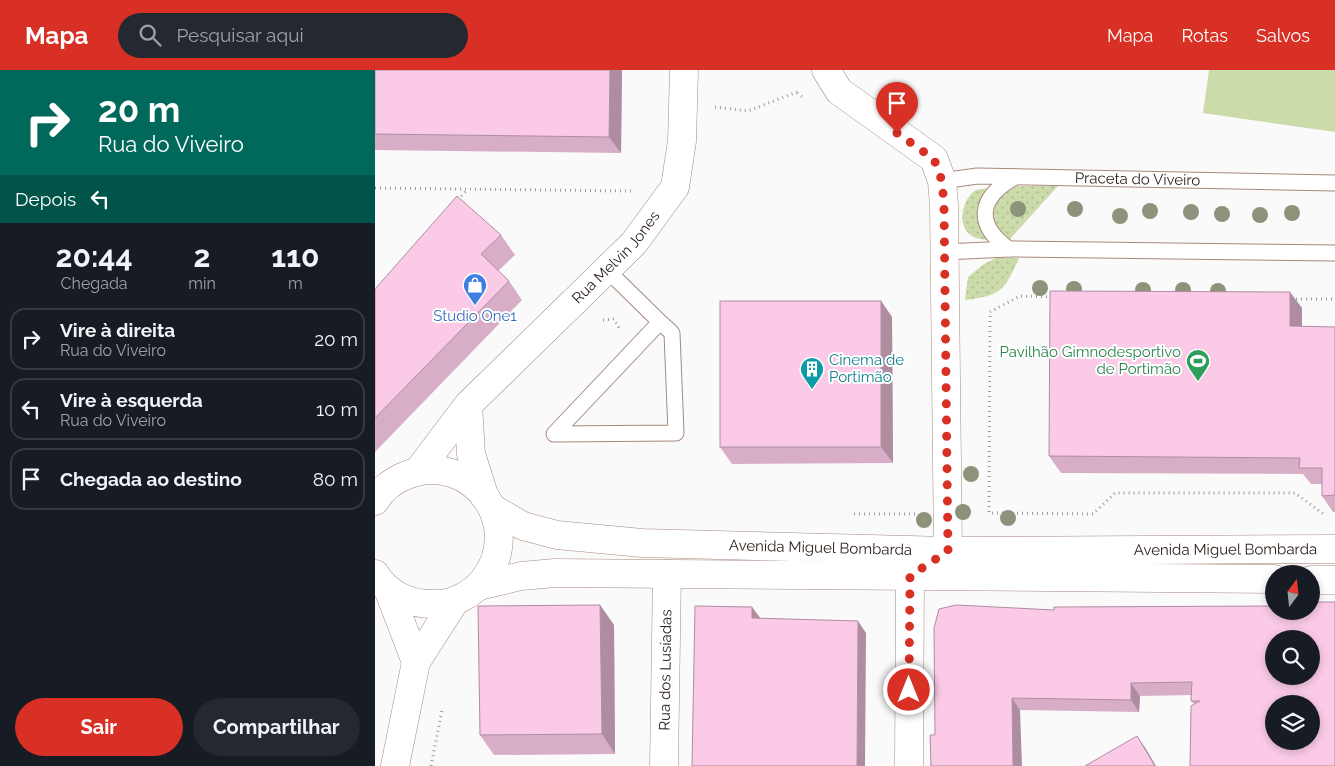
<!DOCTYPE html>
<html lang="pt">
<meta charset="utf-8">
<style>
:root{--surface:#171b24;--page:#242831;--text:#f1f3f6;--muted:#9ea1a6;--line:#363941;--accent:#d93025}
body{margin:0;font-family:Raleway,sans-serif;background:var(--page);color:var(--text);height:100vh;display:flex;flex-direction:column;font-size:19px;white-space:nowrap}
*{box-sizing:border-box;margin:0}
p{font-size:16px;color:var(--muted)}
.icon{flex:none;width:28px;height:28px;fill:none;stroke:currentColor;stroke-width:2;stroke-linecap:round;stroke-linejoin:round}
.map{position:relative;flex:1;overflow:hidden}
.drawer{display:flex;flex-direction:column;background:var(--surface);width:375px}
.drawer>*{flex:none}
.top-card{background:#00695c;color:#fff;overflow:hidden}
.needle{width:32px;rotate:15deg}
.fabs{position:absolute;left:890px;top:495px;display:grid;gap:10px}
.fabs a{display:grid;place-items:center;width:55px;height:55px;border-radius:50%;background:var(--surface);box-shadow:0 2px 8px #0003;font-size:25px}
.pin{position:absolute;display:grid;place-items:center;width:42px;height:42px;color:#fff;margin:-51px -21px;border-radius:50% 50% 50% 0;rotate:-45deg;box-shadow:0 0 5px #0007}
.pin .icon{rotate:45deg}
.me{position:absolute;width:55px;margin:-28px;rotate:0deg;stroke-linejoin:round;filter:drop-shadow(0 0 4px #0008)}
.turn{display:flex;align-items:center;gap:18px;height:105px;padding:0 15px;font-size:22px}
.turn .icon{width:65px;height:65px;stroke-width:2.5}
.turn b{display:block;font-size:35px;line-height:42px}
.then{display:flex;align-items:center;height:48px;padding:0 15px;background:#0003;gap:10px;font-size:19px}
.eta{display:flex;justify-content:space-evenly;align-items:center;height:85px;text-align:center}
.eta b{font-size:30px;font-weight:700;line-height:35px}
.action{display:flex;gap:10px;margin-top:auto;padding:10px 15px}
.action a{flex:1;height:58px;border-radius:30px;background:var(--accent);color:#fff;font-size:20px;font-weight:700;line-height:58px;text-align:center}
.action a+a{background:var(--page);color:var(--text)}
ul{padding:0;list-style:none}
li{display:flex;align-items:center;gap:15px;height:62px;margin:0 10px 8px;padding:0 5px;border:2px solid var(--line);border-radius:15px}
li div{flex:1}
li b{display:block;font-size:19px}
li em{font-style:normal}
header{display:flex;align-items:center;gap:30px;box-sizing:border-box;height:70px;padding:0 25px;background:var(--accent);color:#fff}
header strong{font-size:24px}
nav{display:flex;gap:28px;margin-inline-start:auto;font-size:18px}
.search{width:350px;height:45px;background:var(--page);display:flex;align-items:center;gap:12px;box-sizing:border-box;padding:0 18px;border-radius:28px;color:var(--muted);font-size:19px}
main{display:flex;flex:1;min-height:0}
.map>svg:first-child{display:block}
</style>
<header>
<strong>Mapa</strong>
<div class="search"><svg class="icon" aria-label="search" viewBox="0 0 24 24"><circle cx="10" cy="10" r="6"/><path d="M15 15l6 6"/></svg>Pesquisar aqui</div>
<nav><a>Mapa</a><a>Rotas</a><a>Salvos</a></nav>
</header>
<main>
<section class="drawer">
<div class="top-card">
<div class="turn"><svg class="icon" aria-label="right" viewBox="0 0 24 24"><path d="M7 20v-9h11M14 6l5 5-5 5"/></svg><div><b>20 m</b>Rua do Viveiro</div></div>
<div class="then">Depois<svg class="icon" aria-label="left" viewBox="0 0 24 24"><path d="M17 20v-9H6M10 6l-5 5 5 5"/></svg></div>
</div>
<div class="eta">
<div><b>20:44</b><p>Chegada</p></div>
<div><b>2</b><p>min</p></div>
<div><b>110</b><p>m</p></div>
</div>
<ul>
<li><svg class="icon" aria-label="right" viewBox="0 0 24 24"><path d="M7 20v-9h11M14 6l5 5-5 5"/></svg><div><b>Vire à direita</b><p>Rua do Viveiro</p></div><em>20 m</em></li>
<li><svg class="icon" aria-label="left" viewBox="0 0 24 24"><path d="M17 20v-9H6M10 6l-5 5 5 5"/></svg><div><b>Vire à esquerda</b><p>Rua do Viveiro</p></div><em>10 m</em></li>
<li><svg class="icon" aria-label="arrive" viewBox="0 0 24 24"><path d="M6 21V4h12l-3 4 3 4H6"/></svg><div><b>Chegada ao destino</b></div><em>80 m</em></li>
</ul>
<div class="action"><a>Sair</a><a>Compartilhar</a></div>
</section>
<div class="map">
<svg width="960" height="696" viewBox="0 0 960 696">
<defs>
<pattern id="grass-dots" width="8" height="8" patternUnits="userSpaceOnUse" patternTransform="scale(1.25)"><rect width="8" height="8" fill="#cbdbaa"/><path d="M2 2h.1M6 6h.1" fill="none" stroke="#aebc92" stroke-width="1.8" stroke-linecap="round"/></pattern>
</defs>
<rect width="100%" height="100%" fill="#fafafa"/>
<g fill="url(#grass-dots)">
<path d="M 640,116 L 683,116 L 634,170 C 621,160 617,150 617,134 L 630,119 Z"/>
<path d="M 614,118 C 596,138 602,149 612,170 C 607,169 601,169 597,166 C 581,157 587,128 601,120 C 604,119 610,119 614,118 Z"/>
<path d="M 621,188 L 644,188 C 629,221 627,225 590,230 L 593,207 L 609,194 Z"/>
</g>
<path fill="#cbdbaa" d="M 834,0 L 960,0 L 960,62 L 828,43 Z"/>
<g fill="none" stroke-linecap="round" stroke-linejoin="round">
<g stroke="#a8897c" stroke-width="17">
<g id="lane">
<path id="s1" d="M 567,111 L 602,106 L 960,113"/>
<path d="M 634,179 C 599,154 604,127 640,107"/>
<path d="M 569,182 L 634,179 L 960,183"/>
<path d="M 232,200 L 285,252 L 179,364 L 301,363 L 297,263 L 285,252"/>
</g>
</g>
<g stroke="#a8897c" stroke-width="29">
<g id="street">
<path d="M 451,0 L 464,21 L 559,89 L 567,111 L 569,135 L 573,481 L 535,506 L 534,696"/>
<path d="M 93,335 L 96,384 L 109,425"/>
<path id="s2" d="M 43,401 L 93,335 L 259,173 L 300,117 L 307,71 L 309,0"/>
<path d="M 13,519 L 41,592"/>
<path d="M 41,592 L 80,531"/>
<path id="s3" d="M 289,696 L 292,504"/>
</g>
</g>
<g stroke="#a8897c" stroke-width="29">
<g id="secondary">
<path d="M 0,431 C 7,419 19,410 32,405 C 97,380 152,456 108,511 C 97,524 79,534 62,534 C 37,535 14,526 0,504"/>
<path id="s4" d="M 117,438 L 148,456 L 182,465 L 267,473 L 573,481 L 960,479"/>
<path d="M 936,510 L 960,510"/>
<path d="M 104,516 L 146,506 L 180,503 L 899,509"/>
<path d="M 20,696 L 41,592"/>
</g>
</g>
<g stroke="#a09b99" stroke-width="3" stroke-dasharray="1 4" stroke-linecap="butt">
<path d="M 422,23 L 429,28"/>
<path d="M 340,37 L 373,41 L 422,22"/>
<path d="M 0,118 L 256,121"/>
<path d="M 83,130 L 93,119"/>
<path d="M 677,227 L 645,226 L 615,242 L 614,443 L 718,444 L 740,423 L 920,423 L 950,445"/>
<path d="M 916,229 L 960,229"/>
<path d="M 228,250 L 239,249 L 244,258"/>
<path d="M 479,444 L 541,444"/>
<path d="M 56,696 L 67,640"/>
</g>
<use href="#lane" stroke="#fff" stroke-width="15"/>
<use href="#street" stroke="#fff" stroke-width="28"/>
<use href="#secondary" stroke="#fff" stroke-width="28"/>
</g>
<g fill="#8d937b">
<circle cx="643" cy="139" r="8"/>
<circle cx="700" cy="139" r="8"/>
<circle cx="775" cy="141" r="8"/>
<circle cx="816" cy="142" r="8"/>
<circle cx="917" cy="143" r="8"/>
<circle cx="847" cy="144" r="8"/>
<circle cx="885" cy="145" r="8"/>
<circle cx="745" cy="146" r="8"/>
<circle cx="665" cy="218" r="8"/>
<circle cx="699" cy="219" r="8"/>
<circle cx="768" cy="220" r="8"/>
<circle cx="808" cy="220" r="8"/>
<circle cx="843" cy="221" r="8"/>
<circle cx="596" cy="404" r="8"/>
<circle cx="588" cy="442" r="8"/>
<circle cx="633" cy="448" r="8"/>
<circle cx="549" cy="450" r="8"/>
</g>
<g fill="#d7aec6">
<path d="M 0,0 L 247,0 L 246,83 L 0,80 Z"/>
<path d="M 126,165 L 140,185 L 123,201 L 134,211 L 147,230 L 0,382 L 0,219 Z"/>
<path d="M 506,231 L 517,247 L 518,393 L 357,394 L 345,377 Z"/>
<path d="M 927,238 L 927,257 L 960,257 L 960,442 L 958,442 L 947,426 L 947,414 L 936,414 L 928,404 L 686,403 L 674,386 Z"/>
<path d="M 225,535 L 239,555 L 240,684 L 119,685 L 105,665 Z"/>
<path d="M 899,536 L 960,696 L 819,634 L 816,631 L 817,625 L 765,626 L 764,642 L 645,640 L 560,665 L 679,540 Z"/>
</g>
<g fill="#af8da1">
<path d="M 235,0 L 247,0 L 246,83 L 234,67 Z"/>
<path d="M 915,222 L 927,238 L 927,273 L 915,256 Z"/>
<path d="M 506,231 L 517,247 L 518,393 L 506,377 Z"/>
<path d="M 225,535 L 239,555 L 240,684 L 227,664 Z"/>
<path d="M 377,537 L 386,549 L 377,548 Z"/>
<path d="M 483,551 L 491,563 L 490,696 L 482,696 Z"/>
<path d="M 756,613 L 765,626 L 764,642 L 756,630 Z"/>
<path d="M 637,628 L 645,640 L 647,696 L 638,696 Z"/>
<path d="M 762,666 L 771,679 L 781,696 L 780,696 Z"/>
</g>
<g fill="#facae6" stroke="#af8da1" fill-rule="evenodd">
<path d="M 0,0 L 235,0 L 234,67 L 0,64 Z"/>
<path d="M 82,126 L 126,165 L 106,184 L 134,211 L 0,348 L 0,219 Z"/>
<path d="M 675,221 L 915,222 L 915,256 L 960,257 L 960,425 L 947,426 L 947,398 L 924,398 L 925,388 L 674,386 Z"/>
<rect x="345" y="231" width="161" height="146"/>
<path d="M 936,532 L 960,532 L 960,696 L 815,696 L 816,636 L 825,631 L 816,631 L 817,612 L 756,613 L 756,630 L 637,628 L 638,696 L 556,696 L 555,665 L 560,665 L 559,558 L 564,539 L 581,535 L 679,540 L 679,537 L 899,536 L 899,541 L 936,541 ZM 899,569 L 936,569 L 936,606 L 899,606 ZM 899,634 L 936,634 L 936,671 L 899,671 Z"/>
<path d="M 225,535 L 227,664 L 105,665 L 103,536 Z"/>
<path d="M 320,536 L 377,537 L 377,548 L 483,551 L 482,696 L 317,696 Z"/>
<path d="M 762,666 L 780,696 L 710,696 Z"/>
</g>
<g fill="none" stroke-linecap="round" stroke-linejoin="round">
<path stroke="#d93025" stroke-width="9" stroke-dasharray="0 16.2" d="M 522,63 L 559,89 L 567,111 L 569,135 L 573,481 L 535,506 L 534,620"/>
</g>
<defs>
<g id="shop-pin" transform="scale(1.25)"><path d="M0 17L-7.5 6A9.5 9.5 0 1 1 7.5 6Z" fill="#3f7fe0" stroke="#fff"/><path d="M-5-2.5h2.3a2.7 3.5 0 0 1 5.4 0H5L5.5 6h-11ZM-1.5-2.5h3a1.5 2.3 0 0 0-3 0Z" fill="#fff"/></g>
<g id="stadium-pin" transform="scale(1.25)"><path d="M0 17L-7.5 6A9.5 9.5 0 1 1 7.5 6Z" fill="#2e9e5b" stroke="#fff"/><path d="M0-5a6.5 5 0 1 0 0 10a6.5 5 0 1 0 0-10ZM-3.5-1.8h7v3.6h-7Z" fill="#fff"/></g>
<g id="building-pin" transform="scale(1.25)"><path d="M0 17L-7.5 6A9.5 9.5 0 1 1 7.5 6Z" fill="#0f9aa8" stroke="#fff"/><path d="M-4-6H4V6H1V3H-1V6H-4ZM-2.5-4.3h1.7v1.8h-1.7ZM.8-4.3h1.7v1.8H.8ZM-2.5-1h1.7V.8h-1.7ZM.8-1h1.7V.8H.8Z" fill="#fff"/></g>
</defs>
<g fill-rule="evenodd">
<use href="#shop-pin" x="100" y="215"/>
<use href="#stadium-pin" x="823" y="291"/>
<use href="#building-pin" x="437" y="299"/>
</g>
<g text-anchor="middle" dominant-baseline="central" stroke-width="4" stroke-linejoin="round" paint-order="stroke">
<g font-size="15" fill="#2a1e19" stroke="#fff">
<text stroke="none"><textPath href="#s1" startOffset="196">Praceta do Viveiro</textPath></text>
<text stroke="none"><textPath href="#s2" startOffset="292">Rua Melvin Jones</textPath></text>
<text stroke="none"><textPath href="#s4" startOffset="335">Avenida Miguel Bombarda</textPath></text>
<text stroke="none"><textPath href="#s4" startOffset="740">Avenida Miguel Bombarda</textPath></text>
<text stroke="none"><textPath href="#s3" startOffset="96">Rua dos Lusíadas</textPath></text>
</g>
<g font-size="15" fill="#366cbe" stroke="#fff">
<text x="100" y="246">Studio One1</text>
</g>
<g font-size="15" fill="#27864d" stroke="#fff" text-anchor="end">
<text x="806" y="282">Pavilhão Gimnodesportivo<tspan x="806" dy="17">de Portimão</tspan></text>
</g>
<g font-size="15" fill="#0d838f" stroke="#fff" text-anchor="start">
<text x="454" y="290">Cinema de<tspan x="454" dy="17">Portimão</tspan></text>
</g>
</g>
</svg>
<div class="fabs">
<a><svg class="needle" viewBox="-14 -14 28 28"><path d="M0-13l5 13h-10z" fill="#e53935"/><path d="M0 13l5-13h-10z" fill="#9ea1a6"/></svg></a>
<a><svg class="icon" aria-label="search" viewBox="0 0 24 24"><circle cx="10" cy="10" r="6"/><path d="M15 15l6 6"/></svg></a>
<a><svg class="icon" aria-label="layers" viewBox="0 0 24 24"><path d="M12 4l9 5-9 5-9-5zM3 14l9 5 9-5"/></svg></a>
</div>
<div class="pin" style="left:522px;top:63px;background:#d93025"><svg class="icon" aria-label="arrive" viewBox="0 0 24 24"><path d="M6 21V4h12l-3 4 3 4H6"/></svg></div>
<svg class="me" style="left:534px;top:620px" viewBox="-20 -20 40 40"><circle r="17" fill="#d93025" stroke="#fff" stroke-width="3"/><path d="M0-11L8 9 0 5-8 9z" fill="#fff"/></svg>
</div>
</main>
